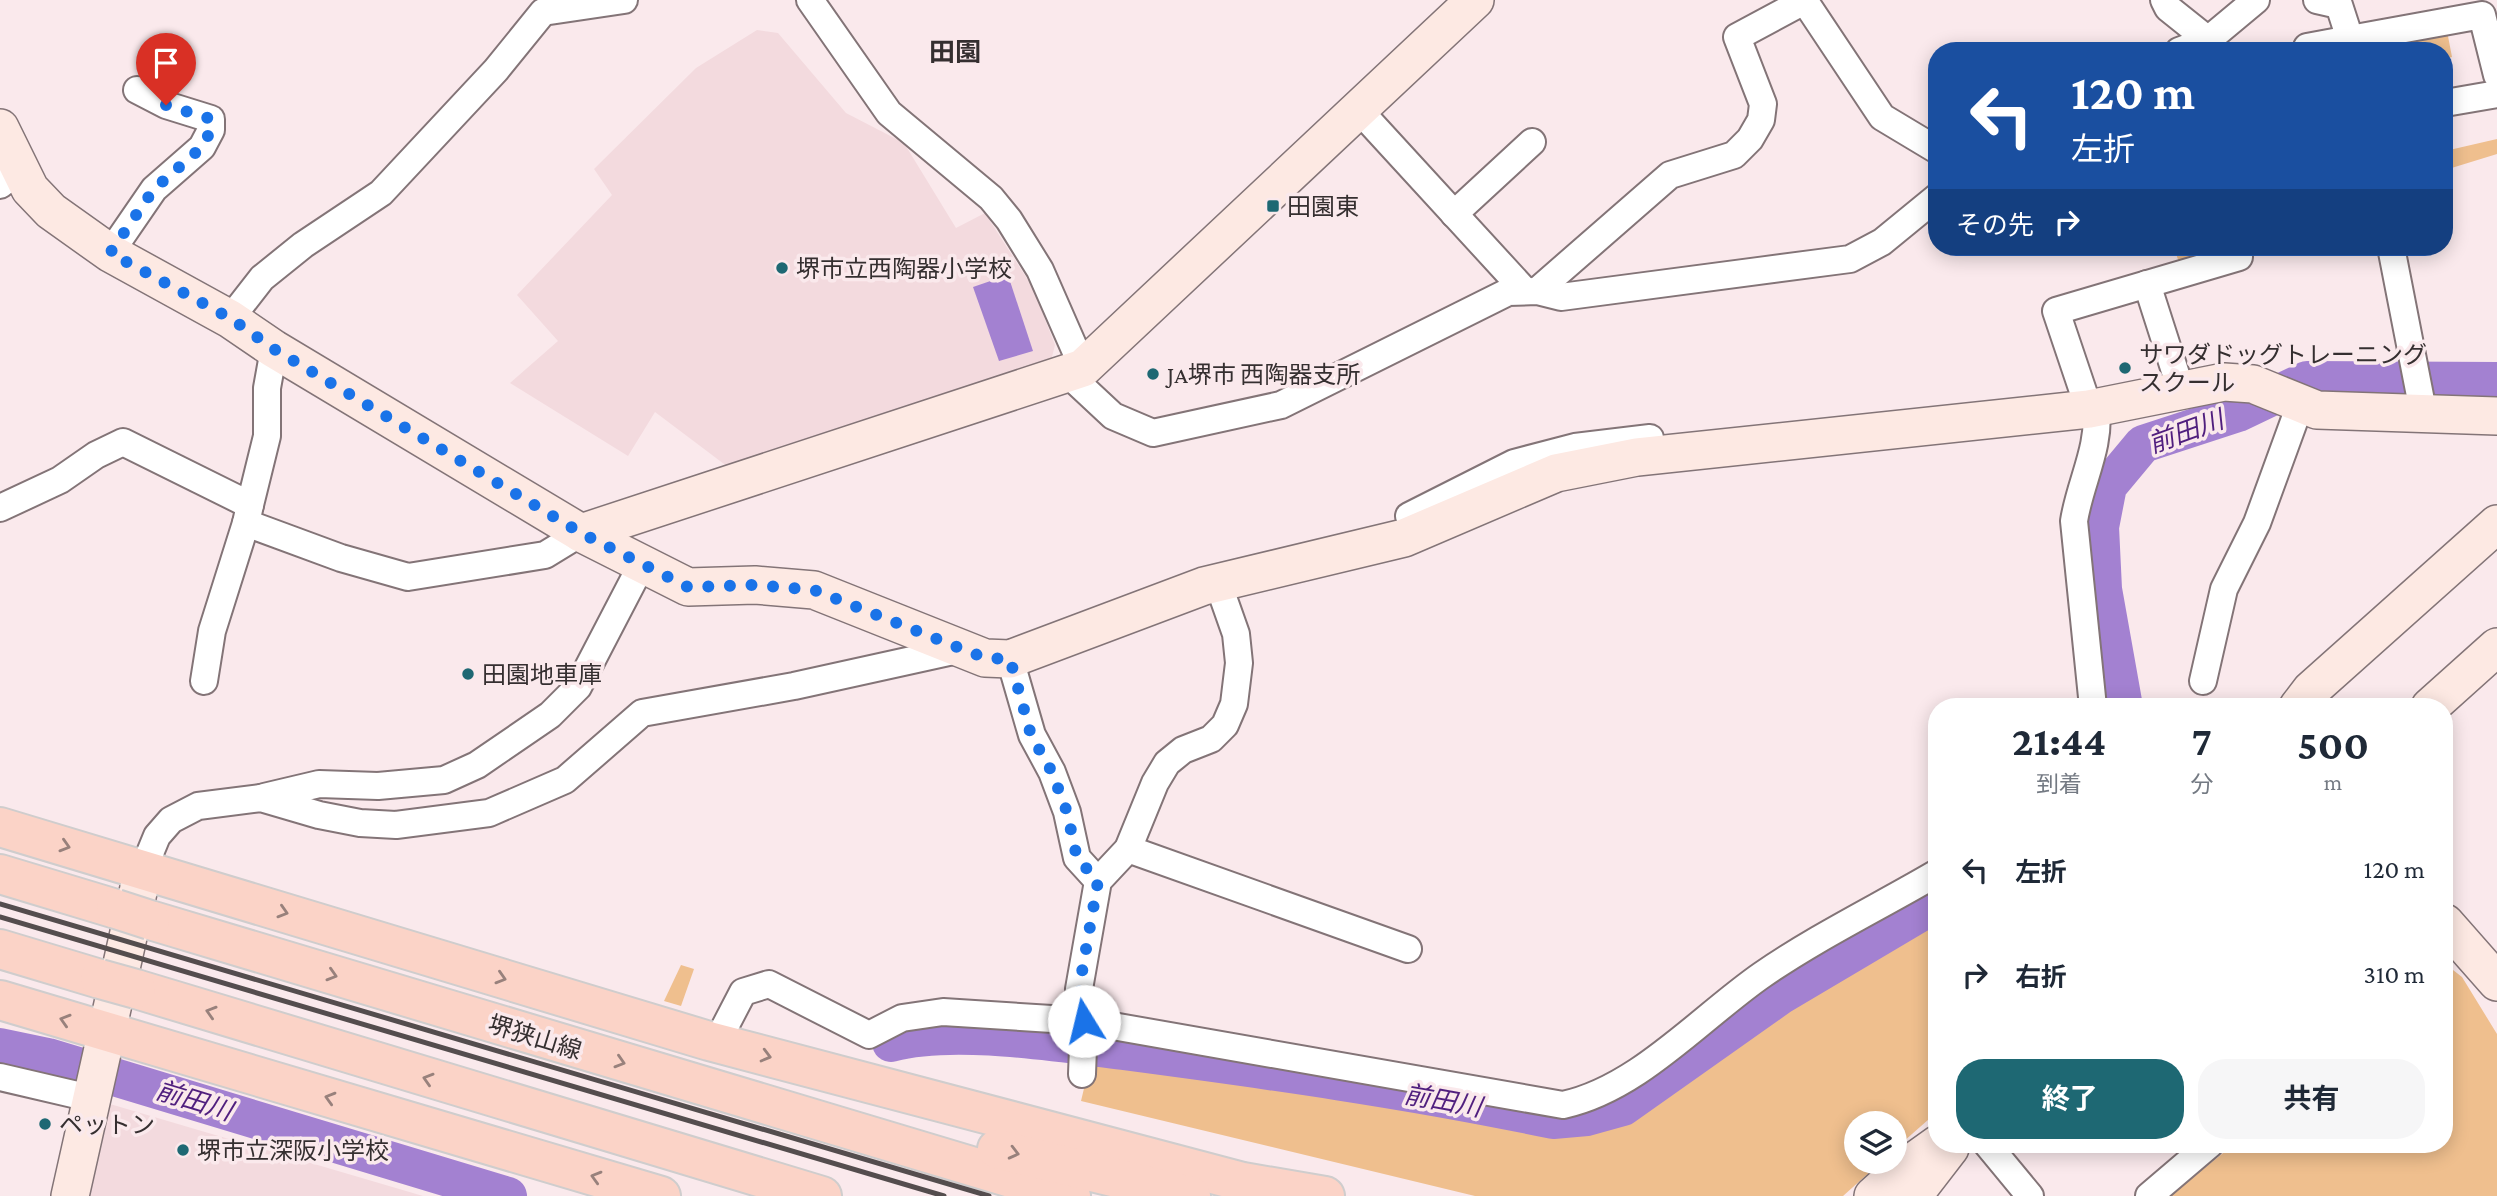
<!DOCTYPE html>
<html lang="ja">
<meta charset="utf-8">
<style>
:root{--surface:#fff;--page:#f6f6f7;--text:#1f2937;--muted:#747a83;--accent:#1e6873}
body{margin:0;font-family:"Crimson Pro","Noto Sans JP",serif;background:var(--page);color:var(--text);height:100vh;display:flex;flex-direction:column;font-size:26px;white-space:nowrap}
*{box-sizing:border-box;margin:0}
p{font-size:23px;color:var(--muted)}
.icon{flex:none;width:38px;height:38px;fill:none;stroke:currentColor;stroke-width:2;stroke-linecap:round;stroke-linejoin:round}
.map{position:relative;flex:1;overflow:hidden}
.sheet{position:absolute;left:1928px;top:698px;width:525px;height:455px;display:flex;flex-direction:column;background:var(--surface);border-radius:28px;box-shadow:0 4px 18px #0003}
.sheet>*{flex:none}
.banner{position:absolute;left:1928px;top:42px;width:525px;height:214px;border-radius:28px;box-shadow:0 4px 18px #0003;background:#1a4fa0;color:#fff;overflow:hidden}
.buttons{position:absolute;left:1844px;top:1111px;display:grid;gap:14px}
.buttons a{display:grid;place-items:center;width:63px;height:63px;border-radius:50%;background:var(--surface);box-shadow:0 4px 18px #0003;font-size:35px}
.pin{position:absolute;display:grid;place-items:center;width:60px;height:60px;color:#fff;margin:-72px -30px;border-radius:50% 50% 50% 0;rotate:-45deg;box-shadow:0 0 7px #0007}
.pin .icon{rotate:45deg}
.me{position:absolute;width:77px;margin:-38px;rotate:351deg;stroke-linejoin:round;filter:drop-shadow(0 0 5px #0008)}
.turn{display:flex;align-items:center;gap:24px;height:147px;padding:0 28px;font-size:32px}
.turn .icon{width:91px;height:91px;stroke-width:2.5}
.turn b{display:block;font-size:49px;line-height:60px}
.then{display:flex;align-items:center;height:66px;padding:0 28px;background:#0003;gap:14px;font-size:26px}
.eta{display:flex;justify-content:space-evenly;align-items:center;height:119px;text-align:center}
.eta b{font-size:42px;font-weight:700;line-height:49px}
.button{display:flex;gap:14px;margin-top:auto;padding:14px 28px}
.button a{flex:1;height:80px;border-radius:28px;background:var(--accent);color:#fff;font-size:28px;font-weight:700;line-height:80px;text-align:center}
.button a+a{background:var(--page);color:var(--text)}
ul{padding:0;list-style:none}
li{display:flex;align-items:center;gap:21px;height:105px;padding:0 28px}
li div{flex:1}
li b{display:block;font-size:26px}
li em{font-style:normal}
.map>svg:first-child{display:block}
</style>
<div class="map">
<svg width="2497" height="1196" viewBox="0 0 2497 1196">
<rect width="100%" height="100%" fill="#fae9ec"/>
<g fill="#f3dade">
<path d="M 757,30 L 778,33 L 846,113 L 904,143 L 956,228 L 985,213 L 1033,288 L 1055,345 L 1051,361 L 728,467 L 655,412 L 628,456 L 510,383 L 558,341 L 517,295 L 612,195 L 594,169 L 696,68 Z"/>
<path d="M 110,1104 L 423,1196 L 88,1196 Z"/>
</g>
<g fill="#efbf8e">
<path d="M 2447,31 L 2452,57 L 2445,59 L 2445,51 L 2388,51 L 2387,43 Z"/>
<path d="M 2497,139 L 2497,154 L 2445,170 L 2445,151 Z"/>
<path d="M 2174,247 L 2228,247 L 2180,266 Z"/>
<path d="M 1937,912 L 1937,1112 L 1895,1149 L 1895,1124 L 1857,1124 L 1857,1162 L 1881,1162 L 1843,1196 L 1475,1196 L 1081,1101 L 1092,1055 L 1564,1134 L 1637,1111 L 1776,1011 Z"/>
<path d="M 681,965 L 694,969 L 681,1006 L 664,1001 Z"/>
<path d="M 2453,970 L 2462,977 L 2497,1034 L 2497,1196 L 2170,1196 L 2233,1145 L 2445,1144 L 2445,972 Z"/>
</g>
<path fill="#a381d1" d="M 1008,275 L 1033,351 L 999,361 L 973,287 Z"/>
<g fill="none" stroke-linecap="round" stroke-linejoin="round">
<g stroke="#a381d1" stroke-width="38">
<path d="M 2124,707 L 2103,589 L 2100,527 L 2108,486 L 2143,444 L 2238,413 L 2307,380 L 2497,381"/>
<path d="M 891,1043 C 953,1026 1057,1043 1123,1051 C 1267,1070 1411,1090 1553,1120 L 1587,1117 L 1623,1107 L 1780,996 L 1937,903"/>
<path d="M 0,1047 L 48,1057 L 508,1196"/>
</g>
<g stroke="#837477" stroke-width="30">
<g id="street">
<path d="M 810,0 L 889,113 L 991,198 L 1009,220 L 1040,270 L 1083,368"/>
<path d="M 1804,0 L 1882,117 L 1937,150"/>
<path d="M 2164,0 L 2168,8 L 2208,40"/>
<path d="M 2317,0 L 2339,5 L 2350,39 L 2482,15 L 2497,75"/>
<path d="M 2307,47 L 2350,39"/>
<path d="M 2179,51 L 2208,40 L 2256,0"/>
<path d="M 2445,103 L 2497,94"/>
<path d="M 1358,109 L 1525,291"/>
<path d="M 0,185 L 19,170"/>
<path d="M 1454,214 L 1532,142"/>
<path d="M 2391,247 L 2423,411"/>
<path d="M 110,253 L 154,189 L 202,147 L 211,130 L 211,119 L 166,105 L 137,90"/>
<path d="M 2147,284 L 2181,390"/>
<path d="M 1537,291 L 1670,175 L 1734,155 L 1750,139 L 1761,120 L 1763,104 L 1737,37 L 1804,1"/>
<path d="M 230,319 L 262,278 L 303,245 L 381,193 L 496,70 L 543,12 L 624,0"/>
<path d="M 1068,374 L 1113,416 L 1153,433 L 1281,405 L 1508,292 L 1537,291 L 1561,297 L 1850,259 L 1882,242 L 1937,197"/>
<path d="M 2089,409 L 2056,311 L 2239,257"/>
<path d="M 250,505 L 267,436 L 267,388 L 274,349"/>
<path d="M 0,508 L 60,480 L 96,455 L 123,442 L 250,505 L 246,523 L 341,558 L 408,577 L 545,555 L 581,533"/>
<path d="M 1417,532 L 1409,516 L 1514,463 L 1575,447 L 1650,438"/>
<path d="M 1010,659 L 1032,735 L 1052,772 L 1067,812 L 1077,858 L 1098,881"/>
<path d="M 204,681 L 212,631 L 246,523"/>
<path d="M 2203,681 L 2224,589 L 2257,523 L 2300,405"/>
<path d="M 2093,707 L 2074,521 C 2080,482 2101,447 2096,407"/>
<path d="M 264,797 L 319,784 L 378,786 L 444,780 L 477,765 L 550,715 L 578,687 L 642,564"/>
<path d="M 1128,849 L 1408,949"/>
<path d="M 143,870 L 157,836 L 171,820 L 198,806 L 261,798 L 319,815 L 360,823 L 396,825 L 489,813 L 565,780 L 642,713 L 794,686 L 962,649"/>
<path d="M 717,1042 L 743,992 L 769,984 L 869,1035 L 902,1018 L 943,1012 L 1084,1021 L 1563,1105 C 1638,1089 1700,1018 1762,975 C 1817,937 1879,907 1937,873"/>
<path d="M 1082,1074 L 1084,1021 L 1079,989 L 1098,881 L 1128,849 L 1155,783 L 1167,763 L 1183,750 L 1211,739 L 1225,725 L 1234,704 L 1239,663 L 1236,634 L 1218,583"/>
<path d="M 0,1077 L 90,1098"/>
<path d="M 1987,1144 L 2030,1196"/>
<path d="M 2149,1196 L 2210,1144"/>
</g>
</g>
<g stroke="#837477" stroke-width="40">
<g id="secondary">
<path d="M 0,128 L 30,189 L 51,211 L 110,253 L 230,319 L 274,349 L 581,533 L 688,587 L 755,585 L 814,590 L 985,658 L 1010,659 L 1204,586 L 1404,538 L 1556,473 L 1637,457 L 2089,409 L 2224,382 L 2253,384 L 2317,410 L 2497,416"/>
<path d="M 581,533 L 1083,368 L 1475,0"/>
<path d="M 2298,707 L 2311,690 L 2497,524"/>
<path d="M 2430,707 L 2497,647"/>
<path d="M 2445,923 L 2497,982"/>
<path d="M 70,1196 L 143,870"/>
<path d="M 1873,1196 L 1903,1169 L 1938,1144"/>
<path d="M 1913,1196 L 1950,1148"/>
</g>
</g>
<g stroke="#cfcdcd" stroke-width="42">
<g id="primary">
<path d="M 0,827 L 709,1041 L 1243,1182 L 1325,1196"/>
<path d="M 0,874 L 116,909"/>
<path d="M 150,920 L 1071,1196"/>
<path d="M 0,949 L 100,979"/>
<path d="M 136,989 L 822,1196"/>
<path d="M 0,1000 L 661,1196"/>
<path d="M 997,1149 L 1191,1196"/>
</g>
</g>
<use href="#street" stroke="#fff" stroke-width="26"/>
<use href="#secondary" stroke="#fde9e3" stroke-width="37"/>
<use href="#primary" stroke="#fbd3c7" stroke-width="38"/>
<g stroke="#544d4e" stroke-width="5">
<path d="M 0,904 L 989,1196"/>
<path d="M 0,917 L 944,1196"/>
</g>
<g stroke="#cfcdcd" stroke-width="42" stroke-linecap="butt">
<g id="primary-bridge">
<path d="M 116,909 L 150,920"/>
<path d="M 100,979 L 136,989"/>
</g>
</g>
<use href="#primary-bridge" stroke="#fbd3c7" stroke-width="38"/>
</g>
<defs><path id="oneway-chevron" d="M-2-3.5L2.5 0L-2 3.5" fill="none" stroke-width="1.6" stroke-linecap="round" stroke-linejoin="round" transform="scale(1.75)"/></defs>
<g stroke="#98817c">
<use href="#oneway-chevron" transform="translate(65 846) rotate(17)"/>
<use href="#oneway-chevron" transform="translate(283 912) rotate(17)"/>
<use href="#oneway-chevron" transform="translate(332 975) rotate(17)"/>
<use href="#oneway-chevron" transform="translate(501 978) rotate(17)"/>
<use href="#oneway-chevron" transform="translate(211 1012) rotate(-163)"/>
<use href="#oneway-chevron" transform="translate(65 1020) rotate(-163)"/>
<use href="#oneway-chevron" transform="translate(766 1056) rotate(15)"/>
<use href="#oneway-chevron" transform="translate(620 1062) rotate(17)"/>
<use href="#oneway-chevron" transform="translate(428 1079) rotate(-163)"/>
<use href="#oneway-chevron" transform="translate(330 1098) rotate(-164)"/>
<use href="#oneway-chevron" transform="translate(1014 1153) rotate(14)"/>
<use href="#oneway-chevron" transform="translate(596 1177) rotate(-164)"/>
</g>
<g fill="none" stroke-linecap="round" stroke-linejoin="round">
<path stroke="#1a73e8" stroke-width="12" stroke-dasharray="0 21.6" d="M 166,105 L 211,119 L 211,130 L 202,147 L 154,189 L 110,253 L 230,318 L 274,349 L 581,533 L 688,587 L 755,585 L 814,590 L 985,658 L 1010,659 L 1031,735 L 1052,772 L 1067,812 L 1077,858 L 1098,881 L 1079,989 L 1084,1021"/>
</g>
<g fill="#1e6873" stroke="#fae9ec" stroke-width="2.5">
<rect x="1266" y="199" width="14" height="14" rx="3.5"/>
<circle cx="782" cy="268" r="7"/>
<circle cx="2125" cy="368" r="7"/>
<circle cx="1153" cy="374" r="7"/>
<circle cx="468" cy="674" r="7"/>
<circle cx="45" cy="1124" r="7"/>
<circle cx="183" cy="1150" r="7"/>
</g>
<g text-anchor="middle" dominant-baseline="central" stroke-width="7" stroke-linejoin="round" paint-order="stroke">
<g font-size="24" fill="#352f30" stroke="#fae9ec" text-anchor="start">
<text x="1287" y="206">田園東</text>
<text x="796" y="268">堺市立西陶器小学校</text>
<text x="2139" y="354">サワダドッグトレーニング<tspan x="2139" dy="28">スクール</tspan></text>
<text x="1167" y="374">JA堺市 西陶器支所</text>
<text x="482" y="674">田園地車庫</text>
<text x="59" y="1124">ペットン</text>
<text x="197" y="1150">堺市立深阪小学校</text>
</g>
<g font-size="24" fill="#352f30" stroke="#fae9ec">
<text transform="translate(535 1037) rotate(17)">堺狭山線</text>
</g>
<g font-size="26" font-weight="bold" fill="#352f30" stroke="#fae9ec">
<text x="955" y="52">田園</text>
</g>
<g font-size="26" font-style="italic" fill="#501f7e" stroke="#fae9ec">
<text transform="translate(2186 432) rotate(-20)">前田川</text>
<text transform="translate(194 1101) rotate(17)">前田川</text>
<text transform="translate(1443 1101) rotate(10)">前田川</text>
</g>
</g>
</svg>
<div class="buttons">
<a><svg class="icon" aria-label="layers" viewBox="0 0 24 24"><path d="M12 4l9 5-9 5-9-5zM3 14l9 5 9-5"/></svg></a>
</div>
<div class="pin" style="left:166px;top:105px;background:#d93025"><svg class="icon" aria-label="arrive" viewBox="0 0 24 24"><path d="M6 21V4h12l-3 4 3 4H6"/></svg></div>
<svg class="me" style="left:1084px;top:1021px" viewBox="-20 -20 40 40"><circle r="19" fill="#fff"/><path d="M0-13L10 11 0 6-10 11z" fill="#1a73e8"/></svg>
<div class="banner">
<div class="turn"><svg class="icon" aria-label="left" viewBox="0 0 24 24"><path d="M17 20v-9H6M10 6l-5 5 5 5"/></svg><div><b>120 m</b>左折</div></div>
<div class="then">その先<svg class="icon" aria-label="right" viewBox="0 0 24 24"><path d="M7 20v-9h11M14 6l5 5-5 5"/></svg></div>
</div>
<section class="sheet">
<div class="eta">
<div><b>21:44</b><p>到着</p></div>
<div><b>7</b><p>分</p></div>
<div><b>500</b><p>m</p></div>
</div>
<ul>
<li><svg class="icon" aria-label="left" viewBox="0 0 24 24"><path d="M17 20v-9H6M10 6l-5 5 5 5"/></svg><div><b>左折</b></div><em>120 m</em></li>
<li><svg class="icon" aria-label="right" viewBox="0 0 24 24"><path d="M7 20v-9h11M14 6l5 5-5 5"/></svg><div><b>右折</b></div><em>310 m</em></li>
</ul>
<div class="button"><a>終了</a><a>共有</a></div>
</section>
</div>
